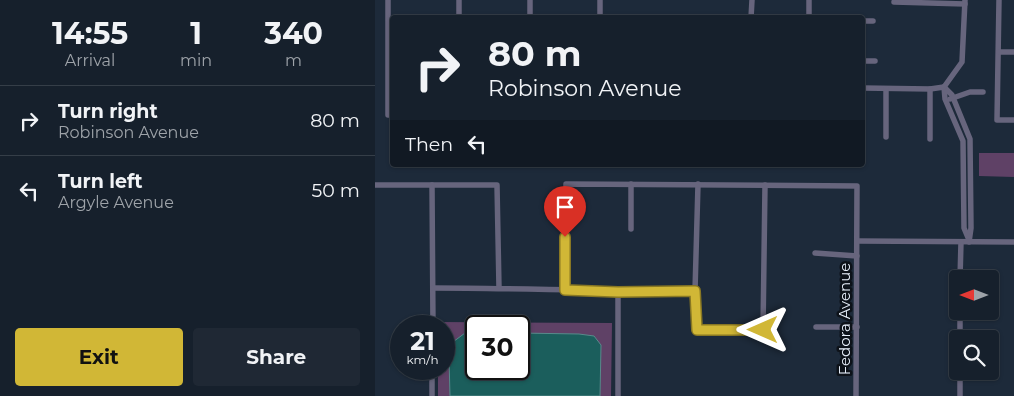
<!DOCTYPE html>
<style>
:root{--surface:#16202c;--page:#1f2834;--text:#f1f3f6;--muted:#9ea3a9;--line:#353e48;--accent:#d1b736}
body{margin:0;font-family:Montserrat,sans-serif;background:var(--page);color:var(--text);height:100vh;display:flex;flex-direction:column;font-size:19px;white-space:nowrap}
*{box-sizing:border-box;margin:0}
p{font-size:16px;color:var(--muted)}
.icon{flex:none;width:28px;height:28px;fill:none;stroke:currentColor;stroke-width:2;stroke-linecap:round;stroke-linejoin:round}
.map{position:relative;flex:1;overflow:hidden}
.details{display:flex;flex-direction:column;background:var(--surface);width:375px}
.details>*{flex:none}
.guide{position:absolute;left:15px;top:15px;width:475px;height:152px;border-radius:5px;box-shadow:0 1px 4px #0004,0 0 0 1px var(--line);background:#16202c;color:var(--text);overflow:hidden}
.needle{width:32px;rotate:270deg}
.buttons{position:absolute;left:574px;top:270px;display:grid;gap:10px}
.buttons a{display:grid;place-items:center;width:50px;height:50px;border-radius:5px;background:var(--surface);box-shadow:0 1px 4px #0004,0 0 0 1px var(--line);font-size:25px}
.speed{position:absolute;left:15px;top:315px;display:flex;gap:10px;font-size:25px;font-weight:700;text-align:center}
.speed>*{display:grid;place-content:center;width:65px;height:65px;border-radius:50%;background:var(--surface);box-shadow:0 1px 4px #0004,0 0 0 1px var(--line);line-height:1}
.speed small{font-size:12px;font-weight:400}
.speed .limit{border:2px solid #111;border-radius:8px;background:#fff;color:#111}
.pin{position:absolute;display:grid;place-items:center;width:42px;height:42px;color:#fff;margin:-51px -21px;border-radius:50% 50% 50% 0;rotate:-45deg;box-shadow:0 0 5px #0007}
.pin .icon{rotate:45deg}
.me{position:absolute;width:55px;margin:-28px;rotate:270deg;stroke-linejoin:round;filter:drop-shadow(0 0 4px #0008)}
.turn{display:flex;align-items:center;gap:18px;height:105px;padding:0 15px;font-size:22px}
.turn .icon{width:65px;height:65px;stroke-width:2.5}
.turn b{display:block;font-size:35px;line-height:42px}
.then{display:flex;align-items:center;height:48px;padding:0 15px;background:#0003;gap:10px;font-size:19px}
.eta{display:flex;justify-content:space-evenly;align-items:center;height:85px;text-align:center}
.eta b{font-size:30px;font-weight:700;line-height:35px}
.cta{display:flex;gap:10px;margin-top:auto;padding:10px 15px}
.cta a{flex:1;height:58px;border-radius:5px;background:var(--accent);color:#111;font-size:20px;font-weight:700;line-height:58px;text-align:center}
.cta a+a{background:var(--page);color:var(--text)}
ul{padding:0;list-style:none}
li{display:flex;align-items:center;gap:15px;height:70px;padding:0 15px;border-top:1px solid var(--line)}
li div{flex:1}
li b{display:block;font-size:19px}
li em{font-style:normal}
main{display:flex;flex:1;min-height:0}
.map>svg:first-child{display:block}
</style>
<main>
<section class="details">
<div class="eta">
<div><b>14:55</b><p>Arrival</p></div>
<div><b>1</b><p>min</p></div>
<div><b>340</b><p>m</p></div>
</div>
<ul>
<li><svg class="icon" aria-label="right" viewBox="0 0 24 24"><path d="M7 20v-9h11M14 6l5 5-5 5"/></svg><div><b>Turn right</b><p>Robinson Avenue</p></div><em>80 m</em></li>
<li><svg class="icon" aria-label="left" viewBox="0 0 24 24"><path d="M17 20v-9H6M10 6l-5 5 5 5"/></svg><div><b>Turn left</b><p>Argyle Avenue</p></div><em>50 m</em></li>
</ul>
<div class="cta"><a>Exit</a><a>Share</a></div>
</section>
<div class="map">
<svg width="639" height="396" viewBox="0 0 639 396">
<rect width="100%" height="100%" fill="#1d2a3a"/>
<g fill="#5f4166" fill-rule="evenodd">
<path d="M 604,153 L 639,153 L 639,177 L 604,176 Z"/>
<path d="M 64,322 L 237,323 L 236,396 L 63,396 L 63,369 L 69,369 L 69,326 L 64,326 ZM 101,326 L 144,326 L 144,369 L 101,369 Z"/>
</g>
<path fill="#1b5e5c" stroke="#588a8b" d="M 90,333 L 101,333 L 101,369 L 144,369 L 144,333 L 204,334 L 219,336 L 226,345 L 225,396 L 75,396 L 74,358 L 78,342 Z"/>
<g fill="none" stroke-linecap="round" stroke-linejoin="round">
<g stroke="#67657d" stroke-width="5.5">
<path d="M 13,0 L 13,115 L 18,115"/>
<path d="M 155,0 L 155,18"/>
<path d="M 624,0 L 622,120 L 639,120"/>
<path d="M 519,2 L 590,4"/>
<path d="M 84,18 L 84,0"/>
<path d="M 225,18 L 225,0"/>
<path d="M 376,18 L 377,0"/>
<path d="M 434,18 L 434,0"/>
<path d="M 488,21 L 498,21"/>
<path d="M 624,52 L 639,52"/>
<path d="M 488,61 L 500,61"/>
<path d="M 569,87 L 577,95 L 595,139 L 596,228 L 594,242"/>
<path d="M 569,87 L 570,99 L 588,141 L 589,228 L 594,240"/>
<path d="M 488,88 L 555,89 L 569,87 L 587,62 L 590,0"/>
<path d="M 511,89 L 511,137"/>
<path d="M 575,99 L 595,92 L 608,92"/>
<path d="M 555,139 L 555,89"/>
<path d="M 256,184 L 256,229"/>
<path d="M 323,184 L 320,291 L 322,330 L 388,331 L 390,185"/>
<path d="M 0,185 L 122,185 L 124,288"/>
<path d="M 57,185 L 58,326"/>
<path d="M 483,241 L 639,242"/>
<path d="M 440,253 L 482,256"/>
<path d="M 585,279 L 586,242"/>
<path d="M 58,288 C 145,288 232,292 320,291"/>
<path d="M 190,290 L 191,184 L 482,186 L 481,396"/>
<path d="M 243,292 L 243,396"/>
<path d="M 441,327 L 482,327"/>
<path d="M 585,339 L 585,311"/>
<path d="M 57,396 L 57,369"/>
<path d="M 585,396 L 585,371"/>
</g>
</g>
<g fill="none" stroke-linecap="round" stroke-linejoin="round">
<g stroke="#887723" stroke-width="12">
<path id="route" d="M 190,237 L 190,290 L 243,292 L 320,291 L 322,330 L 388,330"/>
</g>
<use href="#route" stroke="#d1b736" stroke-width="9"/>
</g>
<g text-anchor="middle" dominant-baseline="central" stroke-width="5" stroke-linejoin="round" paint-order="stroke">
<g font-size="15" fill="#e7effa" stroke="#0d1219">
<text transform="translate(469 319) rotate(-90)">Fedora Avenue</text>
</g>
</g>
</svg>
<div class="buttons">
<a><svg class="needle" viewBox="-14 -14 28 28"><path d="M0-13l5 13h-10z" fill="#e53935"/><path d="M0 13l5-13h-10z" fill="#9ea3a9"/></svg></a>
<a><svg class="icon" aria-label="search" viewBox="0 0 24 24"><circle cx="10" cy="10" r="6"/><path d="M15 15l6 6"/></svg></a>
</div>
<div class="speed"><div>21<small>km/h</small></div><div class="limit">30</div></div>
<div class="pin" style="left:190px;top:237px;background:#d93025"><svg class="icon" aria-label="arrive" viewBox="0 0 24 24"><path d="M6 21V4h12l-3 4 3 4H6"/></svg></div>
<svg class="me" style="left:388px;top:330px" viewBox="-20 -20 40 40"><path d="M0-17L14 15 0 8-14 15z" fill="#d1b736" stroke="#fff" stroke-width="4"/></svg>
<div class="guide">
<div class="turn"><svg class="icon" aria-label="right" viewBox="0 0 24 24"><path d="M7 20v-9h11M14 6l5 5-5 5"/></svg><div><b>80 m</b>Robinson Avenue</div></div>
<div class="then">Then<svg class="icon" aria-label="left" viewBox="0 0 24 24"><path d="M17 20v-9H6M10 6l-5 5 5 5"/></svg></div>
</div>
</div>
</main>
